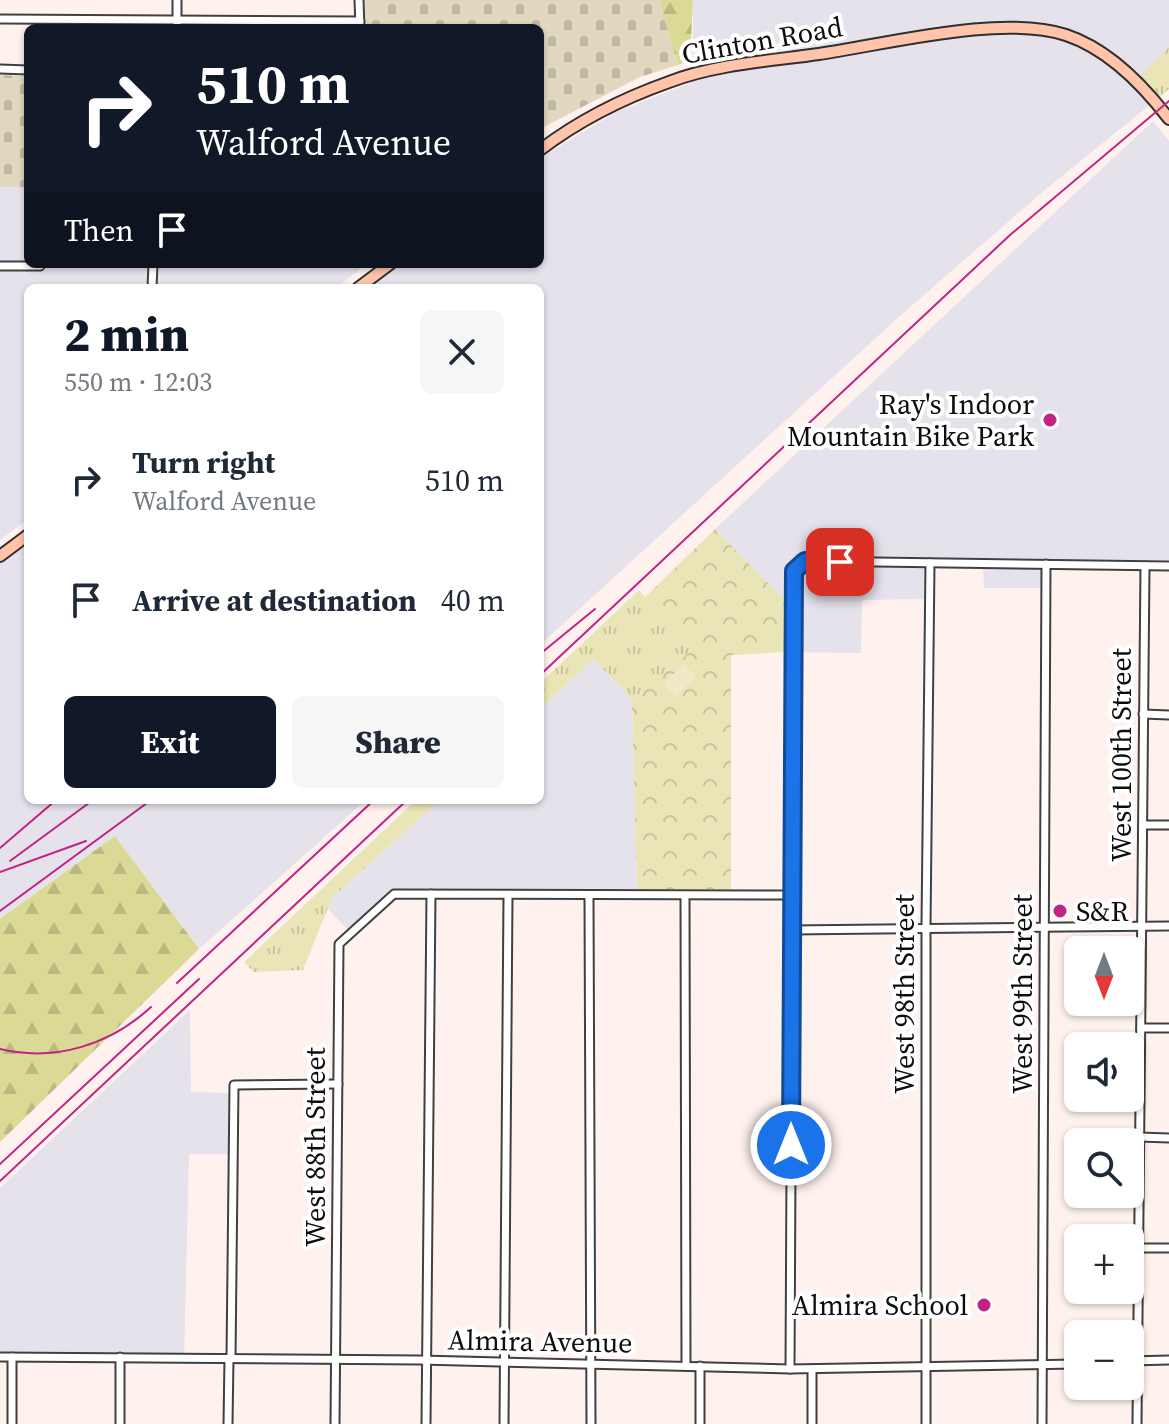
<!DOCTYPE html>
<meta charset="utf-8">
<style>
:root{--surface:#fff;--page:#f6f6f7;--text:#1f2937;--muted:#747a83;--accent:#111827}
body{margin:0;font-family:"Source Serif 4",serif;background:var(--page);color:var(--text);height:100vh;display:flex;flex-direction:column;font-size:30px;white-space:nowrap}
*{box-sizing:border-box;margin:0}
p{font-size:26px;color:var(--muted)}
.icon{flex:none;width:44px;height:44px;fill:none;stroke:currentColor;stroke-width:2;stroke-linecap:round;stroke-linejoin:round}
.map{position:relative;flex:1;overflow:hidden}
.drawer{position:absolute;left:24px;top:284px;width:520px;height:520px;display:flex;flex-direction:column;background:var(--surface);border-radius:12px;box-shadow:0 2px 6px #0004}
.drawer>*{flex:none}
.hud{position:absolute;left:24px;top:24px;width:520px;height:244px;border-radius:12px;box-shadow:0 2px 6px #0004;background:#111827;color:#fff;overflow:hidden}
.needle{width:52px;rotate:180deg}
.buttons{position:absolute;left:1064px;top:936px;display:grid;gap:16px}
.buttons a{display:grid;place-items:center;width:80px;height:80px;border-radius:12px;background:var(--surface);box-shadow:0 2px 6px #0004;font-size:40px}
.pin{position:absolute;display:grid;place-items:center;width:68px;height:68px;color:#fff;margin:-34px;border-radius:16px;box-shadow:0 4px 12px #0006}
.me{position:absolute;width:88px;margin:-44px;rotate:0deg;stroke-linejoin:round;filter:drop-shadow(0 0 6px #0008)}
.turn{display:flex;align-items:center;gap:28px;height:168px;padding:0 40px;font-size:36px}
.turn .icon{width:104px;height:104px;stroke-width:2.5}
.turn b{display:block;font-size:56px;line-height:68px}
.then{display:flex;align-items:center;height:76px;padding:0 40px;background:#0003;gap:16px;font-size:30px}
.round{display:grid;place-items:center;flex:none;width:84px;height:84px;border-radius:12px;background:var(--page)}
.headline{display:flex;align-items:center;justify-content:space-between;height:136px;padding:0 40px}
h1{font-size:48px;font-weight:800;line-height:60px;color:var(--accent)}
.cta{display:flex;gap:16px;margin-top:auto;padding:16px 40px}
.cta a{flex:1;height:92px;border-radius:12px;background:var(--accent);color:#fff;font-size:32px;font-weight:800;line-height:92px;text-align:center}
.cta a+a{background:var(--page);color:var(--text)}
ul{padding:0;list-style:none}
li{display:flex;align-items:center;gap:24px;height:120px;padding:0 40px}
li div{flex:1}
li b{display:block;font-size:30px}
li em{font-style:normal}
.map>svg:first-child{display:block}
</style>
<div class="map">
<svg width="1169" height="1424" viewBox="0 0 1169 1424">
<defs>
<pattern id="grass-tufts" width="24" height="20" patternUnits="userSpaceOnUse" patternTransform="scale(2)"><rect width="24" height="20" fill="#eae5b7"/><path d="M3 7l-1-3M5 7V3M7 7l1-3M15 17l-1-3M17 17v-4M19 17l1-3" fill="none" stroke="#c8c39c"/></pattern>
<pattern id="forest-firs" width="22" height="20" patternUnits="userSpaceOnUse" patternTransform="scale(2)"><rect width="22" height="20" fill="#dbd996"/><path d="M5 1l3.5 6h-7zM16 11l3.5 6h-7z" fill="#bbb980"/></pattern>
<pattern id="cemetery-stones" width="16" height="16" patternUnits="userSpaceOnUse" patternTransform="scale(2)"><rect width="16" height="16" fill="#e1d9bf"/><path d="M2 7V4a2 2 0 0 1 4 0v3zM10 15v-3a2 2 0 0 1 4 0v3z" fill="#c0b9a3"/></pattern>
<pattern id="park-crowns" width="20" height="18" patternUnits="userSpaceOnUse" patternTransform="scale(2)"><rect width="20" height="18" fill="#eae5b7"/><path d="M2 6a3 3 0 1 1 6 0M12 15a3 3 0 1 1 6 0" fill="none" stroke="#c8c39c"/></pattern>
</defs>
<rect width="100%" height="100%" fill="#fff2ee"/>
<g fill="#e5e2ec">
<path d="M 693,0 L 1169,0 L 1169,47 L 1141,76 L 1161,96 L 1046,189 L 901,315 L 540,645 L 540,288 L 367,288 L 399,264 L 540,264 L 540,158 L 616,112 L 693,82 Z"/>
<path d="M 1153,121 L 1169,141 L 1169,560 L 1042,560 L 1042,588 L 984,588 L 983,561 L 925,562 L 925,599 L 862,600 L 861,653 L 785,652 L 785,601 L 715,529 Z"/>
<path d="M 0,187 L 28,187 L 28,264 L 367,264 L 336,288 L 28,288 L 28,519 L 0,540 Z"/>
<path d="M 28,541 L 28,800 L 366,800 L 199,949 L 115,836 L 0,919 L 0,561 Z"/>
<path d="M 594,659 L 632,700 L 637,889 L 393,890 L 348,930 L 328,909 L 332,898 L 440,800 L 540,800 L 540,709 Z"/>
<path d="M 190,1010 L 191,1092 L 231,1093 L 230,1154 L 189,1154 L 184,1361 L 0,1361 L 0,1188 Z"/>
</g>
<g fill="url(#grass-tufts)">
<path d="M 1169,47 L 1169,89 L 1161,96 L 1140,76 Z"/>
<path d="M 639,590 L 691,651 L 632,700 L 594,659 L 540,709 L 540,683 Z"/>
<path d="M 416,800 L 440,800 L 332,898 L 303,970 L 254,972 L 244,962 Z"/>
</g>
<g fill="url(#forest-firs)">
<path d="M 659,0 L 693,0 L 690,61 L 678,65 Z"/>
<path d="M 115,836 L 199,949 L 0,1142 L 0,919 Z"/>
</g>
<g fill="url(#cemetery-stones)">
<path d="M 364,0 L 659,0 L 678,65 L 640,77 L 540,129 L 540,28 L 366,28 Z"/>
<path d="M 0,75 L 28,76 L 28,187 L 0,187 Z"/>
</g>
<path fill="url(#park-crowns)" d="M 715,529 L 785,601 L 785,652 L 731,655 L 731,889 L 637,889 L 632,700 L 691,651 L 645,597 Z"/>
<path fill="#f1e8c9" d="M 684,664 L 696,677 L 675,697 L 663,684 Z"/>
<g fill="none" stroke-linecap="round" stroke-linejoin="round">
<g stroke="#404040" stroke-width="11">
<g id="street">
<path d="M 177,0 L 177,28"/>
<path d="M 359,0 L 360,28"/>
<path d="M 0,19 L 360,21"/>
<path d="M 0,69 L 28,70"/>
<path d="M 0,266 L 40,266"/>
<path d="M 152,288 L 153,264"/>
<path d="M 1143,714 L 1169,715"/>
<path d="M 1143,825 L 1169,825"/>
<path d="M 685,896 L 686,1366"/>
<path d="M 589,897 L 591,1424"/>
<path d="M 791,930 L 1169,926"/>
<path d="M 1141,1028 L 1169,1028"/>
<path d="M 1139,1137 L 1169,1138"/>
<path d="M 1137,1248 L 1169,1248"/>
<path d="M 0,1357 L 420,1360 L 790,1369 L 1078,1364"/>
<path d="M 231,1358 L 234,1085 L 338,1084"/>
<path d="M 1130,1361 L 1169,1360"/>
<path d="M 700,1366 L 700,1424"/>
<path d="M 790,1369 L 794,571 L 805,561 L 1169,566"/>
<path d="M 12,1424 L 12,1357"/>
<path d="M 120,1424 L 120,1357"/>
<path d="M 228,1424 L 229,1358"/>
<path d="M 335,1424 L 339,944 L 394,894 L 792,895"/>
<path d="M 426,1424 L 431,894"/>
<path d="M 504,1424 L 508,896"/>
<path d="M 812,1424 L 812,1369"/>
<path d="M 926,1424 L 926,926 L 930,563"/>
<path d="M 1042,1424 L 1046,564"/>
<path d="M 1137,1424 L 1145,566"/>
</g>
</g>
<g stroke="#2f2f2f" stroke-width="14">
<g id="secondary">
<path d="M 540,150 C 578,121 624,98 669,82 C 716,64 770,61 819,54 C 888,44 1001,14 1066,35 C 1108,49 1143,85 1169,119"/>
<path d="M 358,288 L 390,264"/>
<path d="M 0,556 L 28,535"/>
</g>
</g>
<use href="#street" stroke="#fff" stroke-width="7"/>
<use href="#secondary" stroke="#ffc4a9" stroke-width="10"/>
<g stroke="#c02384" stroke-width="2">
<path d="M 540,654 L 595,609"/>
<path d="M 540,675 L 1010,235 L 1169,101"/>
<path d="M 0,848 L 56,800"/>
<path d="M 10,861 L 93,800"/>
<path d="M 0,872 L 86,841"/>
<path d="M 0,911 L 147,803"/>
<path d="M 177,983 L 374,800"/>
<path d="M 0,1049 C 55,1062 110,1045 151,1007"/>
<path d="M 0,1164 L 199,979"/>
<path d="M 0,1181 L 407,800"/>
</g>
</g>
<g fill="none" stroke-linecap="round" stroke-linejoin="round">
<g stroke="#114b97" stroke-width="20">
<path id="route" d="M 791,1145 L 794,571 L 805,561 L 840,562"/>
</g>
<use href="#route" stroke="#1a73e8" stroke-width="14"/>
</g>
<g fill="#c02384" stroke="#fff" stroke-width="3">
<circle cx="1050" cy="420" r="8"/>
<circle cx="1060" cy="911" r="8"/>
<circle cx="984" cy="1305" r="8"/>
</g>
<g text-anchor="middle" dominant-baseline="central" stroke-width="8" stroke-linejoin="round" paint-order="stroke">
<g font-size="28" fill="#0d0d0d" stroke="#fff">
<text transform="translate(762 40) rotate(-10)">Clinton Road</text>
<text transform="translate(1121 755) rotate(-90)">West 100th Street</text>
<text transform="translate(904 994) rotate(-90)">West 98th Street</text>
<text transform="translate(1022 994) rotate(-90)">West 99th Street</text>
<text transform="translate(315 1147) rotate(-90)">West 88th Street</text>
<text transform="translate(540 1341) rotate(1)">Almira Avenue</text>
</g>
<g font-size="28" fill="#0d0d0d" stroke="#fff" text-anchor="end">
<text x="1034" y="404">Ray's Indoor<tspan x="1034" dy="32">Mountain Bike Park</tspan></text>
<text x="1076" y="911" text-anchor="start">S&amp;R</text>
<text x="968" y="1305">Almira School</text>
</g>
</g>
</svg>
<div class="buttons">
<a><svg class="needle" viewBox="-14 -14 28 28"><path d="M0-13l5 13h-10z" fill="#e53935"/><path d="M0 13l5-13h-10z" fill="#747a83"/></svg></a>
<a><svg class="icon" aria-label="sound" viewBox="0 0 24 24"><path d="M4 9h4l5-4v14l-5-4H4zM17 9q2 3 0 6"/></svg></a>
<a><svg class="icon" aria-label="search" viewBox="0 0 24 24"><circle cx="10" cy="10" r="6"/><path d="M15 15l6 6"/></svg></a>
<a>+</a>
<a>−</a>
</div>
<div class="pin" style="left:840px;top:562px;background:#d93025"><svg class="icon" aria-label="arrive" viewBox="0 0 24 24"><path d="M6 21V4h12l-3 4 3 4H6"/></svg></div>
<svg class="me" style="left:791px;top:1145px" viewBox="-20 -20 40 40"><circle r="17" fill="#1a73e8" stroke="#fff" stroke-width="3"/><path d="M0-11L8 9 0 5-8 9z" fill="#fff"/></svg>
<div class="hud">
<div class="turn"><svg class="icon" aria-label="right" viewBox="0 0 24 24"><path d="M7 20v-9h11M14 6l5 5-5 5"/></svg><div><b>510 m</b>Walford Avenue</div></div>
<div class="then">Then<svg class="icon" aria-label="arrive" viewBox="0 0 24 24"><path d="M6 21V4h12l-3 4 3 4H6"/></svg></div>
</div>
<section class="drawer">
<div class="headline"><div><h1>2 min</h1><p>550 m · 12:03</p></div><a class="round"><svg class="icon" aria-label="close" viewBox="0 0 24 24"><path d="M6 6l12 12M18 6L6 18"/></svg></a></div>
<ul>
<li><svg class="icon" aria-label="right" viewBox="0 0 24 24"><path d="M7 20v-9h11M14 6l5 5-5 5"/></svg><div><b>Turn right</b><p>Walford Avenue</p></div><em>510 m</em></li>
<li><svg class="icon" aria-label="arrive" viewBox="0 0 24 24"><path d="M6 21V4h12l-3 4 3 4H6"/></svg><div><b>Arrive at destination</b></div><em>40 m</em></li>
</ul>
<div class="cta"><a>Exit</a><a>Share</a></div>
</section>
</div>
